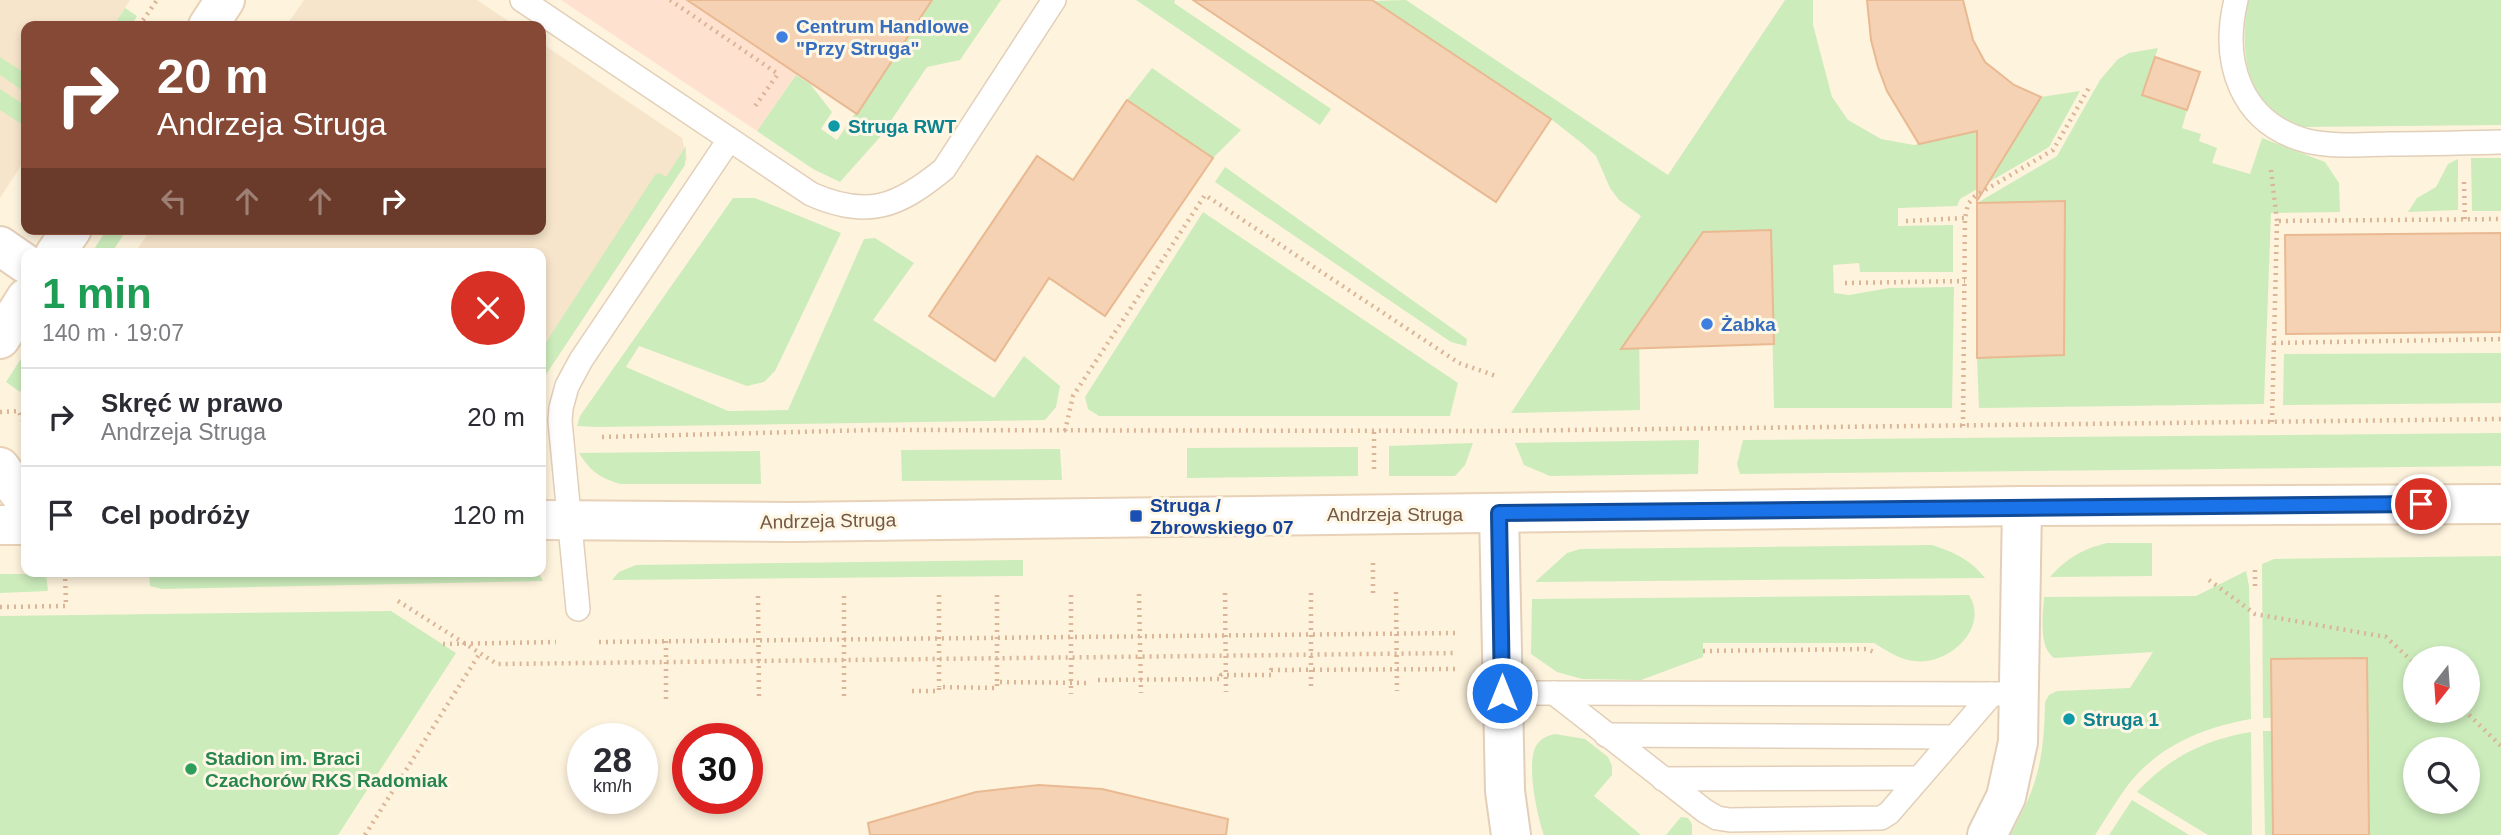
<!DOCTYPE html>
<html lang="pl">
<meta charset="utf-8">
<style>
:root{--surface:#fff;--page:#f2f2f3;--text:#2b2b33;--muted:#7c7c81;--line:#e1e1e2}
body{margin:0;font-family:Helvetica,sans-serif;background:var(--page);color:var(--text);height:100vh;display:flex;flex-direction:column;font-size:26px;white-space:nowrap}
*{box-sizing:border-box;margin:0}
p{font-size:23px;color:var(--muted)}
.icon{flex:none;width:38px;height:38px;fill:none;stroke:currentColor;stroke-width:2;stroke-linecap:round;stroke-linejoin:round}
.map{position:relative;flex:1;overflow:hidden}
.side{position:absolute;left:21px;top:248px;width:525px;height:329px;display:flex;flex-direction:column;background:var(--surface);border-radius:14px;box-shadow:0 4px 10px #0003}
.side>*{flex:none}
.guide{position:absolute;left:21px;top:21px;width:525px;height:214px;border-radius:14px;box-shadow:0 4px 10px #0003;background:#854935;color:#fff;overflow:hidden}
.needle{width:46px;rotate:197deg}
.tools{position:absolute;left:2403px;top:646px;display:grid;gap:14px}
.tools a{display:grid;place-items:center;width:77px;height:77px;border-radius:50%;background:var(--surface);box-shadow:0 4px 10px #0003;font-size:35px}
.speed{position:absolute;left:567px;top:723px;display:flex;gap:14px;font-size:35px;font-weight:700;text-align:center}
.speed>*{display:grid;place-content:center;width:91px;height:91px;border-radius:50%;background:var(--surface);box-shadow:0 4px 10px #0003;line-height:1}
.speed small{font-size:18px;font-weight:400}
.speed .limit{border:10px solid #d22;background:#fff;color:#111}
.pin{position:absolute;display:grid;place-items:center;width:60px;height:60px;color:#fff;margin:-30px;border:4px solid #fff;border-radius:50%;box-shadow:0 2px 7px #0007}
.me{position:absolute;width:77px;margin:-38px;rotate:0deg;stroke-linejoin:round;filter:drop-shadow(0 0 5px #0008)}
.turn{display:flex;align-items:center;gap:24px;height:147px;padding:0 21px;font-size:32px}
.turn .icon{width:91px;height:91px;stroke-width:2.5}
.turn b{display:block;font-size:49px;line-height:60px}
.lanes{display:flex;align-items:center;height:66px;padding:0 21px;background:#0003;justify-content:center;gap:35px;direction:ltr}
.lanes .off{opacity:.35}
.round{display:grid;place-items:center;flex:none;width:74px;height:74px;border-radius:37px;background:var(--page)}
.overview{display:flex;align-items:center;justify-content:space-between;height:119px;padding:0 21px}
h1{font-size:42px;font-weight:700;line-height:52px;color:#1e9e55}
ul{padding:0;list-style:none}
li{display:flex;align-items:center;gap:21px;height:98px;padding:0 21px;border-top:2px solid var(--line)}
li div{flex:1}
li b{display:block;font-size:26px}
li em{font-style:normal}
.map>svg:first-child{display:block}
</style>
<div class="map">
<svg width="2501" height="835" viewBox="0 0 2501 835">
<rect width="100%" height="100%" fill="#fef3dd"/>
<g fill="#f6e5cb">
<path d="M 0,0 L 130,0 L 113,26 L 26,26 L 26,158 L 0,198 Z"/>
<path d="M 304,0 L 477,0 L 516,26 L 286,26 Z"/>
<path d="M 541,43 L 682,138 L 687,159 L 543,379 L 541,392 L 541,254 L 134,254 L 151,229 L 541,229 Z"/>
</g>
<path fill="#ffe1d0" d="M 561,0 L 847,0 L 757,131 Z"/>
<g fill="#ccecbc" fill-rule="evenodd">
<path d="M 932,0 L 1001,0 L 960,60 L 927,67 L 880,137 L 840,182 L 813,169 L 757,131 L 796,75 L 810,84 L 832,112 L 821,129 L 837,140 Z"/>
<path d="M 1136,0 L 1175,0 L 1174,3 L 1331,109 L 1320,125 Z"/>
<path d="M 1406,0 L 1668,175 L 1785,0 L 1813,0 L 1813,25 L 1832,97 L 1848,120 L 1881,139 L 1914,145 L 1970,133 L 1965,113 L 2013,141 L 2041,97 L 2080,91 L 2049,147 L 1960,199 L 1957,206 L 1898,208 L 1898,226 L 1953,225 L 1953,272 L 1860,272 L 1859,263 L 1833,265 L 1834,293 L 1849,295 L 1889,288 L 1954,287 L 1952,408 L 1774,408 L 1770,230 L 1703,232 L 1639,324 L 1640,410 L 1511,413 L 1641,216 L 1619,200 L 1610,188 L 1596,156 L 1583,144 L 1551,119 L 1373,1 Z"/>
<path d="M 2248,0 L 2501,0 L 2501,125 L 2301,127 C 2294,124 2286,123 2280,119 C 2242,94 2241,39 2248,0 Z"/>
<path d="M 125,8 L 137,16 L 131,26 L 113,26 Z"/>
<path d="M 2158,48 L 2143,95 L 2187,110 L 2182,128 L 2201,134 L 2199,141 L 2217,148 L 2212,163 L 2250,174 L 2262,138 L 2325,162 L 2339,183 L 2340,212 L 2271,213 L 2264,404 L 1979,408 L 1977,358 L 2064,354 L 2065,202 L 1977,203 L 2057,156 L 2100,80 L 2118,59 L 2129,53 Z"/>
<path d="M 0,57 L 26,74 L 26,93 L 0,75 Z"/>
<path d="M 1152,68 L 1241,130 L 1213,158 L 1127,100 Z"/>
<path d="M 0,89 L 26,106 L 26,127 L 0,110 Z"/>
<path d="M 686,146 L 685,165 L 543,379 L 541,392 L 541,350 L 655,175 L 659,173 L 666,177 Z"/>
<path d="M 2471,158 L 2501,158 L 2501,211 L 2472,211 Z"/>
<path d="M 2458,159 L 2458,210 L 2408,212 L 2417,198 L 2436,187 L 2448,164 Z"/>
<path d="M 1225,167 L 1467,339 L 1466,346 L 1451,342 L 1215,182 Z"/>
<path d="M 733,198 L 755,198 L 841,233 L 775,371 L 764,382 L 747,386 L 639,346 L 626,367 L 728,411 L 788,410 L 864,239 L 875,238 L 914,263 L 873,320 L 994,398 L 1024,356 L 1060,386 L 1056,407 L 1045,420 L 597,427 L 577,426 L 580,416 Z"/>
<path d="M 1203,212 L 1458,383 L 1450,416 L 1099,416 L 1088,409 L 1085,397 Z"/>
<path d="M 107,229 L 127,229 L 111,254 L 91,254 Z"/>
<path d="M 26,351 L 26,382 L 20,392 L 6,382 Z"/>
<path d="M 2501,353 L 2501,403 L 2283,405 L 2284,354 Z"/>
<path d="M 2501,433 L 2501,466 L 1740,474 L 1737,464 L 1743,440 Z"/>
<path d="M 1699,440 L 1698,474 L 1550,476 L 1524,465 L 1515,443 Z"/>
<path d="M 1473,443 L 1465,465 L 1455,476 L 1389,476 L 1389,446 Z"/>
<path d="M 1358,447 L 1358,476 L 1187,478 L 1187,448 Z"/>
<path d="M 1060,449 L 1062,480 L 902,481 L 901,450 Z"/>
<path d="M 760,451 L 761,484 L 621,484 C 601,479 590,471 579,453 Z"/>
<path d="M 2107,543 L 2152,543 L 2152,576 L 2050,577 C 2067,558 2082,549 2107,543 Z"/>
<path d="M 1932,545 C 1954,552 1971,560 1985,578 L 1535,582 L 1567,553 L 1580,549 Z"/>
<path d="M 2501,556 L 2501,835 L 2369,835 L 2366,658 L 2271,659 L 2272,718 L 2263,718 L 2262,564 L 2274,559 ZM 2415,658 L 2468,658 L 2468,710 L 2415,710 ZM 2415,749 L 2468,749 L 2468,802 L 2415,802 Z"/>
<path d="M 1023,560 L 1023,576 L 612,580 L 619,572 L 636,565 Z"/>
<path d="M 2246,571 L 2249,586 L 2251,719 C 2204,727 2158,746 2128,785 C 2116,801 2106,818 2095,835 L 2010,835 C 2038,786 2044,759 2045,702 L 2049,695 L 2057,691 L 2130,688 L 2153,652 L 2054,658 C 2038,647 2043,614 2044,597 L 2196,596 Z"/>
<path d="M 149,572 L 538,572 L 543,581 L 162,589 L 150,586 Z"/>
<path d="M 0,574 L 46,574 L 48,591 L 0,593 Z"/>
<path d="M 1969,595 C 1990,628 1948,666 1914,661 C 1900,660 1886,650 1874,643 L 1703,643 L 1703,657 L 1641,680 L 1582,679 L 1557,672 L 1531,654 L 1532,599 Z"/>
<path d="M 391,611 L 456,653 L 338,835 L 0,835 L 0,616 Z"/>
<path d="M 2263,731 L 2272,731 L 2273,835 L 2265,835 Z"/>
<path d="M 2251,732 L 2252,835 L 2208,835 L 2137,792 C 2168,758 2206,739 2251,732 Z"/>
<path d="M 1555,734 L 1585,739 L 1608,757 L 1612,766 L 1612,775 L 1594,796 L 1641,835 L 1544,835 C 1537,816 1526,763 1536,746 C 1541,738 1547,736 1555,734 Z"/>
<path d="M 2132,800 L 2189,835 L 2109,835 Z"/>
<path d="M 1681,817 L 1688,818 L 1692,824 L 1692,835 L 1666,835 Z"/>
</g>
<g fill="#f5d2b3" stroke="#e9b992" stroke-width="2">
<path d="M 687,0 L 932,0 L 857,114 Z"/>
<path d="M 1193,0 L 1372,0 L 1551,119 L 1496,202 Z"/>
<path d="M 1867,0 L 1963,0 L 1973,40 L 1985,62 L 2014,85 L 2041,97 L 1977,201 L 1977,131 L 1919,144 L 1887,91 L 1878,67 L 1871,40 Z"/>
<path d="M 2155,57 L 2200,72 L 2187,110 L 2142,95 Z"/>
<path d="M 1127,100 L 1213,158 L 1105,316 L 1049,278 L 995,361 L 929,316 L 1037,156 L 1073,180 Z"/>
<path d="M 2065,201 L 2064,355 L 1977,358 L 1977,203 Z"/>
<path d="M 1771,230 L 1774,344 L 1621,349 L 1703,232 Z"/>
<path d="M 2501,233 L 2501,332 L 2286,334 L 2285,235 Z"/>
<path d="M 2367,658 L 2369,835 L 2273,835 L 2271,659 Z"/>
<path d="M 1039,785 L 1102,789 L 1228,819 L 1226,835 L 870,835 L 868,823 L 976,792 Z"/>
</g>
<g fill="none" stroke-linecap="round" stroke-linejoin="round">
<g stroke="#e2cfb9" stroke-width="26">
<g id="lane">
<path d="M 522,0 L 811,194 C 867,219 898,207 944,169 L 1054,0"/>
<path d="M 2236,0 C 2221,62 2240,123 2307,141 C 2333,147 2362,145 2388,144 C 2425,144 2463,143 2501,142"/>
<path d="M 578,609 L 560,421 L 561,408 L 567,386 L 581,360 L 729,140"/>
<path d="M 1502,693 L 2002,694"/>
<path d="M 1554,693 L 1705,811 L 1717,818 L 1730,820 L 1881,818 L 1889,813 L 1992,694"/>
<path d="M 1606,735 L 1955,737"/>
<path d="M 1663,779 L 1919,778"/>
</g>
</g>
<g stroke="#e2cfb9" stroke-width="42">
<g id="street">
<path d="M 0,246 L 26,264"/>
<path d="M 1499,513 L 1505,791 L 1511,835"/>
<path d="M 1987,835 L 2006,797 L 2018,742 L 2022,506"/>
</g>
</g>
<g stroke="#e8d1b7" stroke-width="42">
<g id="secondary">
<path d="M 208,26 L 225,0"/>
<path d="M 55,254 L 72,229"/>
<path d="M 0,339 L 26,298"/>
<path d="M 0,467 L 20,494 L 26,498"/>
<path d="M 541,520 L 791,522 L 2022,506 L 2501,504"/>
<path d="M 0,525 L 26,525"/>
</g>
</g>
<g stroke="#dab597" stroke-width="4.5" stroke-dasharray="2 5" stroke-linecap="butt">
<path d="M 670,0 L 778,74 L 753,109"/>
<path d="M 139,26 L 157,0"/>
<path d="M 2271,170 L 2277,221"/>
<path d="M 2464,182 L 2465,220"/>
<path d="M 1906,221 L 1965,218"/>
<path d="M 1845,283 L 1965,281"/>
<path d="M 2274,343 L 2501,339"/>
<path d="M 0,412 L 19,411 L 26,428"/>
<path d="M 2272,422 L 2277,221 L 2501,219"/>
<path d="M 1963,426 L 1965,218 L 1968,204 L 1975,196 L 2053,150 L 2090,86"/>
<path d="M 1065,431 L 1073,396 L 1205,195 L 1459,363 L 1496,376"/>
<path d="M 1374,432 L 1374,469"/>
<path d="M 602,437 L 873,430 L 1491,431 L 2501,419"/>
<path d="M 2209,580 L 2255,614 L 2386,637 L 2415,664"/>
<path d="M 2255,586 L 2255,567"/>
<path d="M 1396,592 L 1397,691"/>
<path d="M 1225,593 L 1226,692"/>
<path d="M 1311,593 L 1311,691"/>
<path d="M 1373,593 L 1373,562"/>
<path d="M 1139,594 L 1141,693"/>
<path d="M 939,595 L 939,687"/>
<path d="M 997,595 L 997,682"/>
<path d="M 1071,595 L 1071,694"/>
<path d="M 758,596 L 759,697"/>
<path d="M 844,596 L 844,696"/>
<path d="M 398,601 L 497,664 L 1457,653"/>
<path d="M 0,607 L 66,606 L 65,572"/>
<path d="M 599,642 L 1455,633"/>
<path d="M 443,644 L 556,642"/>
<path d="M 1703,651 L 1867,649 L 1874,652"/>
<path d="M 1098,680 L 1221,679 L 1221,675 L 1271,675 L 1271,670 L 1456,669"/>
<path d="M 912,691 L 939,691 L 939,687 L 997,688 L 997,682 L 1089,683"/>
<path d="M 666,699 L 666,641"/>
<path d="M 2464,710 L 2501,746"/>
<path d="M 365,835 L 480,653"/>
</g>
<use href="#lane" stroke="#fff" stroke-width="23"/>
<use href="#street" stroke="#fff" stroke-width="38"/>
<use href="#secondary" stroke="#fff" stroke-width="38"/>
</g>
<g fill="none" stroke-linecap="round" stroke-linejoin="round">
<g stroke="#114b97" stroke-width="18">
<path id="route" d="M 1502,693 L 1499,513 L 2421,504"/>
</g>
<use href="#route" stroke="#1a73e8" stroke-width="12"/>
</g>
<g fill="#3f7fe0" stroke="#fff7e5" stroke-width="2.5">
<circle cx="782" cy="37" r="7"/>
<circle cx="1707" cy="324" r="7"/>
</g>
<g fill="#0f9aa8" stroke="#fff7e5" stroke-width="2.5">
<circle cx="834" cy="126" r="7"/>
<circle cx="2069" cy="719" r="7"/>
</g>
<rect fill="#1a4fb4" stroke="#fff7e5" stroke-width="2.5" x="1129" y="509" width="14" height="14" rx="3.5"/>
<circle fill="#2e9e5b" stroke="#fff7e5" stroke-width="2.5" cx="191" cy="769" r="7"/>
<g text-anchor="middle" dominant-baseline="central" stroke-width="6" stroke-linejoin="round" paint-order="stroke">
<g font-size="19" font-weight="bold" fill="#366cbe" stroke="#fff7e5" text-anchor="start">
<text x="796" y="26">Centrum Handlowe<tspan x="796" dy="22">"Przy Struga"</tspan></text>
<text x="1721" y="324">Żabka</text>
</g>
<g font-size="19" font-weight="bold" fill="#0d838f" stroke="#fff7e5" text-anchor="start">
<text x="848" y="126">Struga RWT</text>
<text x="2083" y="719">Struga 1</text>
</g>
<g font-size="19" font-weight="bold" fill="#164399" stroke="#fff7e5" text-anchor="start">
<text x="1150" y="505">Struga /<tspan x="1150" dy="22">Zbrowskiego 07</tspan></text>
</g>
<g font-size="19" fill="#755944" stroke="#fff7e5">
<text x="1395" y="514">Andrzeja Struga</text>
<text transform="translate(828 521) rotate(-1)">Andrzeja Struga</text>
</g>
<g font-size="19" font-weight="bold" fill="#27864d" stroke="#fff7e5" text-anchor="start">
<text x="205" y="758">Stadion im. Braci<tspan x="205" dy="22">Czachorów RKS Radomiak</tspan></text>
</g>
</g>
</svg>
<div class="tools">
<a><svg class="needle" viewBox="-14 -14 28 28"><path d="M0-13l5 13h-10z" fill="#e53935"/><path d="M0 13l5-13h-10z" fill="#7c7c81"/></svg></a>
<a><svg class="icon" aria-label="search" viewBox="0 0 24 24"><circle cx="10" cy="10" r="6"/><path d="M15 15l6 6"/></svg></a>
</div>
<div class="speed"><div>28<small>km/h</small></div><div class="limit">30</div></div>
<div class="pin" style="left:2421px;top:504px;background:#d93025"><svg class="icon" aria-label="arrive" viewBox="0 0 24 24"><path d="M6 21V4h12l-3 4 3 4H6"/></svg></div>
<svg class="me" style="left:1502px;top:693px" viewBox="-20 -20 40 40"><circle r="17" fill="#1a73e8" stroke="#fff" stroke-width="3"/><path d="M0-11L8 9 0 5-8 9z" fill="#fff"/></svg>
<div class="guide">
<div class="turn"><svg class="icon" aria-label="right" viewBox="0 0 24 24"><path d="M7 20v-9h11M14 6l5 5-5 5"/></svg><div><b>20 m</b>Andrzeja Struga</div></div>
<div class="lanes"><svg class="icon off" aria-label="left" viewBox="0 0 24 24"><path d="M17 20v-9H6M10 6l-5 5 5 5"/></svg><svg class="icon off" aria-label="ahead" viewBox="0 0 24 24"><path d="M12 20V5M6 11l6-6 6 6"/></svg><svg class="icon off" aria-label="ahead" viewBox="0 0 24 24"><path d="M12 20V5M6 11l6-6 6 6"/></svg><svg class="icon" aria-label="right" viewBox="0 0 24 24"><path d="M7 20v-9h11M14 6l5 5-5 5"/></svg></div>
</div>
<section class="side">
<div class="overview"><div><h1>1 min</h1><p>140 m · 19:07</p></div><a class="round" style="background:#d93025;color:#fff"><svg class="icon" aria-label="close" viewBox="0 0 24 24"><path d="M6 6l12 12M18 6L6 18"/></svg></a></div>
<ul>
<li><svg class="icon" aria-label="right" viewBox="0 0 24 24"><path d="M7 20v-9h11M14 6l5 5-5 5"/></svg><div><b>Skręć w prawo</b><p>Andrzeja Struga</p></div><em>20 m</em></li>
<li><svg class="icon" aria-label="arrive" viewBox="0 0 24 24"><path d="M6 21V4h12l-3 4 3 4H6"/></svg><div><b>Cel podróży</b></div><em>120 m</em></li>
</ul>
</section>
</div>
